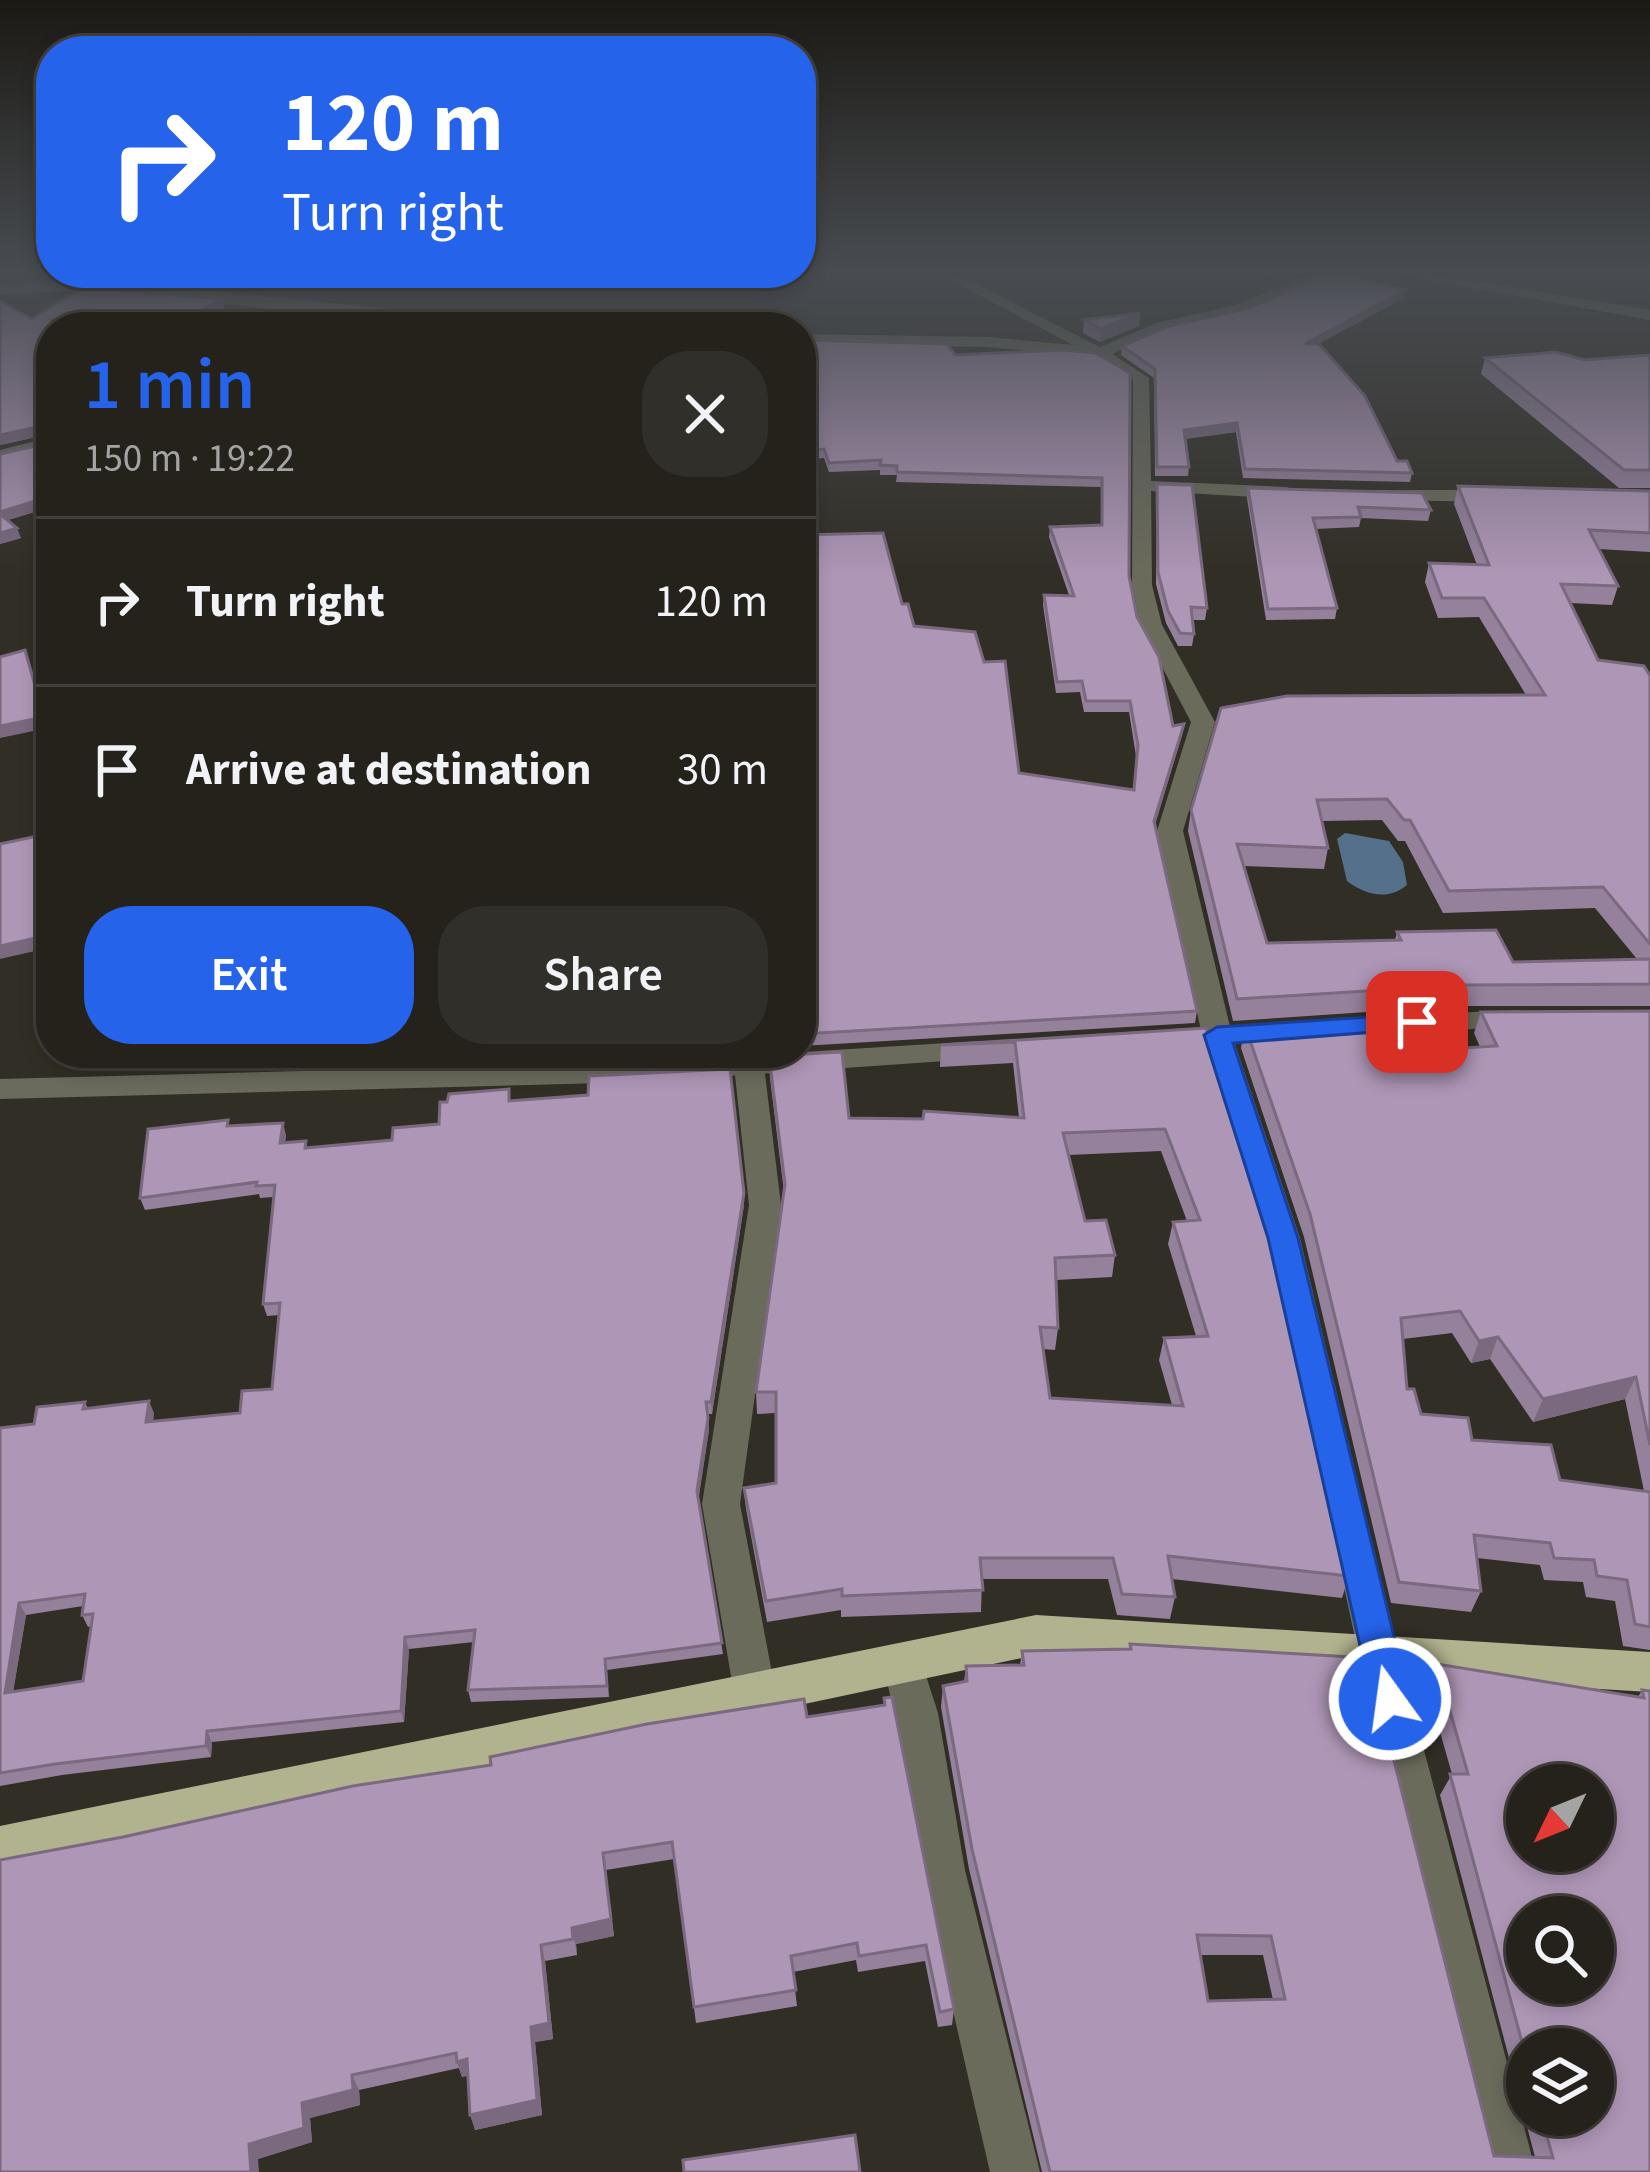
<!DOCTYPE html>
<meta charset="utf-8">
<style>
:root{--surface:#25221c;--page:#312f29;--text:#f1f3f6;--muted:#a3a4a3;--line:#423f3b;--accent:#2563eb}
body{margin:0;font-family:"Source Sans 3",sans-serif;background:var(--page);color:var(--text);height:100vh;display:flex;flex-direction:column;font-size:45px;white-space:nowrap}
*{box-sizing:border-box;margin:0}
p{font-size:39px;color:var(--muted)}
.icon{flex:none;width:66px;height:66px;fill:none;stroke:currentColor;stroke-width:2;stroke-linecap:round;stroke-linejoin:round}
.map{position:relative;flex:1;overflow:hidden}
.sheet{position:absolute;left:36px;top:312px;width:780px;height:756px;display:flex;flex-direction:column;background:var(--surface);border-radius:48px;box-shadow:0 6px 18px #0003,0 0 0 3px var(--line)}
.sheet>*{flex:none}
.top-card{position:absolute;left:36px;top:36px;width:780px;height:252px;border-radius:48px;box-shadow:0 6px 18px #0003,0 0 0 3px var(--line);background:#2563eb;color:#fff;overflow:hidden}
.needle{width:78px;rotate:227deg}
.controls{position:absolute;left:1506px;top:1764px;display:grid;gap:24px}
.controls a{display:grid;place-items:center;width:108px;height:108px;border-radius:50%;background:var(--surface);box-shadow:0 6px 18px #0003,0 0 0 3px var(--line);font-size:60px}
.pin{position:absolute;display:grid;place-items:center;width:102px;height:102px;color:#fff;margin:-51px;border-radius:24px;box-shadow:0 6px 18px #0006}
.me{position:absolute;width:132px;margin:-66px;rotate:346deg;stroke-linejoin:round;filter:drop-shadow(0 0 9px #0008)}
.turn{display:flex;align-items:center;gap:42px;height:252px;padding:0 48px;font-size:54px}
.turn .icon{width:156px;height:156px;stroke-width:2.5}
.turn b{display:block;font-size:84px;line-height:102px}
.round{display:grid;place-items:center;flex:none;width:126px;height:126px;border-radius:48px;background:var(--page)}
.head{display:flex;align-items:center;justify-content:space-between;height:204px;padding:0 48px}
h1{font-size:72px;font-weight:600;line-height:90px;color:var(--accent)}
.button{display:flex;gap:24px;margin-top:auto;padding:24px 48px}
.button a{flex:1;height:138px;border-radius:48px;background:var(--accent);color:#fff;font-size:48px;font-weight:600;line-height:138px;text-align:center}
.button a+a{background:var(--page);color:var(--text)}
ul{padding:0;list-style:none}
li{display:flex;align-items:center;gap:36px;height:168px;padding:0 48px;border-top:3px solid var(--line)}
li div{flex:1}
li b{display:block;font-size:45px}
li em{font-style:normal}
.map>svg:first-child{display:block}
</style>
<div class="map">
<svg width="1650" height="2172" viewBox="0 0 1650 2172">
<rect width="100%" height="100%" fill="#312e25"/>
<path fill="#54708b" d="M 1345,833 L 1389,841 L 1403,862 L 1407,885 C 1388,901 1365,895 1347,881 L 1337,839 Z"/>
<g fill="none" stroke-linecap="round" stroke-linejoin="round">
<g fill="#6a6b5b" fill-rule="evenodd">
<path d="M 936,272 L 953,272 L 1100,347 L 1156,323 L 1236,305 L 1315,272 L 1333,272 L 1247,312 L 1167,330 L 1112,354 L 1149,378 L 1151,481 L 1287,487 L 1296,493 L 1287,499 L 1151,491 L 1152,585 L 1162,625 L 1215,722 L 1183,831 L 1232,1035 L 1300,1238 L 1399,1656 L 1536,2172 L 1486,2172 L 1359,1656 L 1268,1238 L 1202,1035 L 1157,831 L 1191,722 L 1140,625 L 1132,585 L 1133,380 L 1096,358 L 988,347 L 801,344 L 801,334 L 988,337 L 1073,345 Z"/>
<path d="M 1385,272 L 1416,272 L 1650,310 L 1650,320 Z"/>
<path d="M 107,280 L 518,322 L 526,327 L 385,322 L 107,290 L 0,294 L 0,284 Z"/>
<path d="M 51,437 L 51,448 L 0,461 L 0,450 Z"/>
<path d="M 1376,490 L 1497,490 L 1507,496 L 1497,502 L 1383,500 L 1373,494 Z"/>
<path d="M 749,1056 L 764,1066 L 781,1205 L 740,1504 L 776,1694 L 770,1707 L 755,1713 L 740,1707 L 734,1694 L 702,1504 L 749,1205 L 734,1066 Z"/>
<path d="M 904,1645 L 918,1651 L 938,1713 L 965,1870 L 1040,2172 L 990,2172 C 956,2025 922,1880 899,1731 C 895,1705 879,1674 890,1651 Z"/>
</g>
<g fill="#6a6b5b" fill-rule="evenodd">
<path d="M 1518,1010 L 1528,1012 L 1532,1019 L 1528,1026 L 1362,1035 L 1348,1026 L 1362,1017 Z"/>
<path d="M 1284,1022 L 1298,1031 L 1294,1038 L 1171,1047 L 1156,1038 L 1171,1029 Z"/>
<path d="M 979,1041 L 989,1044 L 994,1051 L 989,1058 L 643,1082 L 0,1099 L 0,1079 L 643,1062 Z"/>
</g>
<path fill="#b1b28e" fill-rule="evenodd" d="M 1036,1615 L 1650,1652 L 1650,1692 L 1036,1655 L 0,1874 L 0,1826 Z"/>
</g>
<g fill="#96819d" fill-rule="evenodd">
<path d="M 115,273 L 227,273 L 224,275 L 226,280 L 215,286 L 116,276 Z"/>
<path d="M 1405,290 L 1403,298 L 1318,344 L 1397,461 L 1412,473 L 1410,482 L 1243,478 L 1236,432 L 1185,439 L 1189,467 L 1188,476 L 1155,476 L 1154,378 L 1121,355 L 1122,346 Z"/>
<path d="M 0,301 L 32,319 L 224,308 L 200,321 L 51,327 L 51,507 L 8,520 L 21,538 L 0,544 L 0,454 L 49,443 L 50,434 L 0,445 Z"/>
<path d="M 1084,320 L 1139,326 L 1100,342 L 1083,333 Z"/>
<path d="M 801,340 L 955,355 L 1095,353 L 1129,576 L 1137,617 L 1173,726 L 1182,735 L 1155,824 L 1197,1011 L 1195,1023 L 801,1046 L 801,535 L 902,604 L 914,626 L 1019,773 L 1134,790 L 1136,756 L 1129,712 L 1084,712 L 1080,692 L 1056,693 L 1043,605 L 1044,595 L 1069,595 L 1049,537 L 1050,527 L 1101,526 L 1101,487 L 896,482 L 897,475 L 880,475 L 880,470 L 829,472 L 824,458 L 802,460 Z"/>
<path d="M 1650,355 L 1650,488 L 1619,488 L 1481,374 L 1485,358 L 1584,360 Z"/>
<path d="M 1157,484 L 1207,608 L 1205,620 L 1192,620 L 1194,634 L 1192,646 L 1178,646 L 1166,623 L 1156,584 Z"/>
<path d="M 1458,486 L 1650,491 L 1650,552 L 1599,549 L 1618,586 L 1612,605 L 1570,603 L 1598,660 L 1650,676 L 1650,1006 L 1457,1006 L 1233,1021 L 1188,831 L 1191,810 L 1526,695 L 1479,617 L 1438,618 L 1425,582 L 1429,563 L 1477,565 L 1454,504 ZM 1382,820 L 1398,841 L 1405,841 L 1443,913 L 1595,908 L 1637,959 L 1513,962 L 1397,932 L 1395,940 L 1267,943 L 1243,866 L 1324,869 L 1328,848 L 1322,821 Z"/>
<path d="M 1248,488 L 1431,510 L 1428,521 L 1361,518 L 1359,527 L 1316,529 L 1337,608 L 1335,619 L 1266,620 L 1247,498 Z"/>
<path d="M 1650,1011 L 1650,1650 L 1623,1646 L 1615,1601 L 1586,1597 L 1583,1582 L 1544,1580 L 1540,1565 L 1477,1558 L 1481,1591 L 1471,1612 L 1391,1603 L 1304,1237 L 1241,1048 L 1245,1026 L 1413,1051 L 1480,1047 L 1474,1033 L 1481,1012 ZM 1452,1333 L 1471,1363 L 1490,1359 L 1533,1422 L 1625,1399 L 1644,1491 L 1560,1480 L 1472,1440 L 1421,1414 L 1407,1389 L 1403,1339 Z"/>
<path d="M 1206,1028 L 1349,1576 L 1342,1598 L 1172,1579 L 1175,1597 L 1170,1619 L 1117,1615 L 1108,1579 L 982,1579 L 981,1612 L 841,1617 L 841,1610 L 767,1622 L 746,1509 L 744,1488 L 776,1483 L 776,1413 L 757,1414 L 756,1392 L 784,1192 L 770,1078 L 769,1056 L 849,1118 L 1019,1118 L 1013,1063 L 940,1067 L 941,1045 ZM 1161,1151 L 1187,1221 L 1173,1222 L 1168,1244 L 1196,1336 L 1164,1338 L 1159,1360 L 1172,1405 L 1050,1398 L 1043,1349 L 1055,1350 L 1058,1328 L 1056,1280 L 1112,1277 L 1115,1255 L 1085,1221 L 1068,1155 Z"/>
<path d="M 272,1053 L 309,1053 L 310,1063 L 276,1067 Z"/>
<path d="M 590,1053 L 689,1053 L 591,1059 Z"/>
<path d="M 511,1101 L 744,1205 L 712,1414 L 708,1414 L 709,1430 L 698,1500 L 723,1654 L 607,1670 L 609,1697 L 471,1702 L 468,1690 L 474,1642 L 409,1649 L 404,1722 L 212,1742 L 211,1757 L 62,1775 L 0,1786 L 0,1428 L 34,1424 L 85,1402 L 88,1409 L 154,1413 L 153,1421 L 240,1413 L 272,1389 L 279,1315 L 267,1316 L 263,1304 L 273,1197 L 260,1198 L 259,1194 L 145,1210 L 140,1198 L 230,1126 L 286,1135 L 285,1143 L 306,1141 L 307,1148 L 392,1140 ZM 83,1606 L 82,1615 L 88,1627 L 91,1626 L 83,1681 L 13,1692 L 26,1615 Z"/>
<path d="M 1130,1644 L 1494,2156 L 1535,2157 L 1440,1795 L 1452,1774 L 1438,1725 L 1422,1725 L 1411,1682 L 1419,1661 L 1638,1697 L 1642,1690 L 1650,1691 L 1650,2172 L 1042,2172 L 969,1869 L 941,1707 L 943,1686 L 964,1682 L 966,1666 L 1020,1665 L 1022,1651 L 1129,1649 ZM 1200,1955 L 1263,1955 L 1273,2000 L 1208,2001 ZM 1527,2049 L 1593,2115 L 1527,2115 Z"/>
<path d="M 884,1698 L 954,2009 L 952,2025 L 938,2027 L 925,1961 L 858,1972 L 856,1960 L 793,1972 L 797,2006 L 696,2023 L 674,1859 L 606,1870 L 614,1936 L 576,1944 L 577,1955 L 545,1961 L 553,2039 L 535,2042 L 542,2115 L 475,2130 L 467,2076 L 462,2077 L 459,2068 L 359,2090 L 360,2105 L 310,2118 L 312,2142 L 258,2159 L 0,2172 L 807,1717 L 884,1705 Z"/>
</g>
<g fill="#7a697f">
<path d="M 216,273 L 227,273 L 224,275 L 226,280 L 215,286 L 213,279 Z"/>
<path d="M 1405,290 L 1403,298 L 1303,352 L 1305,344 Z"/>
<path d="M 222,299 L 224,308 L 200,321 L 198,312 Z"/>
<path d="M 1140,313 L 1139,326 L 1100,342 L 1101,329 Z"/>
<path d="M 1237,423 L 1236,432 L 1183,439 L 1184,430 Z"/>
<path d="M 51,424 L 51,434 L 0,445 L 0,435 Z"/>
<path d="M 51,496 L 51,507 L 1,522 L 0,512 Z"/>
<path d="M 17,528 L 21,538 L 0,544 L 0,533 Z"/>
<path d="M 29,661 L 48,728 L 0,738 L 0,726 Z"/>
<path d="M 1184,724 L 1182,735 L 1153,832 L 1154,821 Z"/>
<path d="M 51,909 L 51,932 L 44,949 L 0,959 L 0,946 Z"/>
<path d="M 283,1123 L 286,1135 L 283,1155 L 280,1143 Z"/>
<path d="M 744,1193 L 744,1205 L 712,1414 L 711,1402 Z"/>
<path d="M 1498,1337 L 1490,1359 L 1471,1363 L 1479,1341 Z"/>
<path d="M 1636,1377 L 1625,1399 L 1533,1422 L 1543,1399 Z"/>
<path d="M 149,1401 L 154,1413 L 151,1434 L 146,1422 Z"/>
<path d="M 708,1418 L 709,1430 L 698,1503 L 697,1491 Z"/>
<path d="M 19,1603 L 26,1615 L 11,1704 L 5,1693 Z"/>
<path d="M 405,1637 L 409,1649 L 404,1722 L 401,1711 Z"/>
<path d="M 207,1731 L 212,1742 L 211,1757 L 206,1746 Z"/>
<path d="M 603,1853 L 614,1936 L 576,1944 L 577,1955 L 572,1928 Z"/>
<path d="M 541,1945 L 545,1961 L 553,2039 L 535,2042 L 542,2115 L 475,2130 L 470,2115 L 531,2027 Z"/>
<path d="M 467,2059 L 472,2074 L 462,2077 L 457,2062 Z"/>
<path d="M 352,2075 L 359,2090 L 360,2105 L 310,2118 L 312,2142 L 258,2159 L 259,2172 L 251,2172 L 249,2144 L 302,2103 Z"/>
</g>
<g fill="#ae96b6" stroke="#7a697f" stroke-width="3" fill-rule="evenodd">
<path d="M 1331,272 L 1405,290 L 1305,344 L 1319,344 L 1365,396 L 1397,461 L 1407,461 L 1412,473 L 1245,469 L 1237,423 L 1184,430 L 1189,467 L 1157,467 L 1155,369 L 1122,346 L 1169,326 L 1250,308 Z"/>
<path d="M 153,273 L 223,273 L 213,279 Z"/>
<path d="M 83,287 L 222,299 L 198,312 L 52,320 L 64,327 L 51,327 L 51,424 L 0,435 L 0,301 L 32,319 Z"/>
<path d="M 302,313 L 499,326 L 295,327 Z"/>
<path d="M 1140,313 L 1101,329 L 1084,320 Z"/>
<path d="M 801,340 L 947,344 L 955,355 L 1062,350 L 1095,353 L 1130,373 L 1129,576 L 1137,617 L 1159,657 L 1173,726 L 1184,724 L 1154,821 L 1197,1011 L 801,1034 L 801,535 L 883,533 L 902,604 L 908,604 L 914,626 L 975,632 L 984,662 L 1005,661 L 1019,773 L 1134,790 L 1138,745 L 1130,701 L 1086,701 L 1082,681 L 1057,682 L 1044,595 L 1074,596 L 1050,527 L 1102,525 L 1102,478 L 897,472 L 897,466 L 880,465 L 881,460 L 829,463 L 824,449 L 802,451 Z"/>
<path d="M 1556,352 L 1584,360 L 1650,355 L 1650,470 L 1624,470 L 1485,358 Z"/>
<path d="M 51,424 L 51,496 L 0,512 L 0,454 L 49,443 Z"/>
<path d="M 1157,484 L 1192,485 L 1207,608 L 1191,607 L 1194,634 L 1180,633 L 1168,611 L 1158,572 Z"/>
<path d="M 1458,486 L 1650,491 L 1650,533 L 1589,530 L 1618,586 L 1561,584 L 1598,660 L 1644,666 L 1650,676 L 1650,944 L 1603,887 L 1449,891 L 1410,820 L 1404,820 L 1387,799 L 1317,800 L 1328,848 L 1237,844 L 1267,943 L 1401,940 L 1397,932 L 1496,930 L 1513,962 L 1650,959 L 1650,984 L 1463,985 L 1237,999 L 1191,810 L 1221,708 L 1287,696 L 1545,695 L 1484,598 L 1442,598 L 1429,563 L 1489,565 Z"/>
<path d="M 1248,488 L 1422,493 L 1431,510 L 1358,507 L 1361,517 L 1313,518 L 1337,608 L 1268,609 Z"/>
<path d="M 0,514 L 17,528 L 0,533 Z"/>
<path d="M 25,650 L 44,717 L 0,726 L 0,657 Z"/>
<path d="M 51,833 L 51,909 L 40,937 L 0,946 L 0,844 Z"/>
<path d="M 1650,1011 L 1650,1445 L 1636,1377 L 1543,1399 L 1498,1337 L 1479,1341 L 1460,1311 L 1401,1318 L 1407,1389 L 1414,1389 L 1421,1414 L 1468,1418 L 1472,1440 L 1551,1445 L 1560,1480 L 1650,1492 L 1650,1627 L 1635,1624 L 1627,1580 L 1597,1576 L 1594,1560 L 1554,1558 L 1550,1543 L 1474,1535 L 1481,1591 L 1399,1582 L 1310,1214 L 1245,1026 L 1395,1016 L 1413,1051 L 1497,1046 L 1481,1012 Z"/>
<path d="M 1206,1028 L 1269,1217 L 1349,1576 L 1168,1556 L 1175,1597 L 1122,1594 L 1113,1558 L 980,1558 L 983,1590 L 842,1596 L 842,1589 L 766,1601 L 744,1488 L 776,1483 L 776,1392 L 756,1392 L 785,1184 L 769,1056 L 842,1052 L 849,1118 L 923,1119 L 924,1111 L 1024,1118 L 1015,1042 L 941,1045 ZM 1165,1129 L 1200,1220 L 1173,1222 L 1208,1336 L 1164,1338 L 1183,1406 L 1050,1398 L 1040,1327 L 1058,1328 L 1055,1258 L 1115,1255 L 1106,1220 L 1085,1221 L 1063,1133 Z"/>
<path d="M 730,1069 L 744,1193 L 711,1402 L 706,1402 L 708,1418 L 697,1491 L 722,1643 L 605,1659 L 607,1686 L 468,1690 L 475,1630 L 405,1637 L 401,1711 L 207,1731 L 206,1746 L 55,1764 L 0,1773 L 0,1428 L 34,1424 L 37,1407 L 85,1402 L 83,1409 L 149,1401 L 146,1422 L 240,1413 L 242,1391 L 272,1389 L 280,1303 L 263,1304 L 275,1185 L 256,1186 L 257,1182 L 140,1198 L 148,1129 L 228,1120 L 227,1126 L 283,1123 L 280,1143 L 306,1141 L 305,1148 L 392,1140 L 393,1128 L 439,1124 L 440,1102 L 447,1102 L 449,1094 L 509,1089 L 509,1101 L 588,1095 L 589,1076 ZM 85,1594 L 82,1615 L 93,1614 L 83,1681 L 5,1693 L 19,1603 Z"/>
<path d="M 1130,1644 L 1368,1658 L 1494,2156 L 1553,2158 L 1541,2115 L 1593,2115 L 1593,2049 L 1527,2049 L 1527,2061 L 1450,1774 L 1468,1774 L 1448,1704 L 1431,1704 L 1419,1661 L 1644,1698 L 1642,1690 L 1650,1691 L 1650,2172 L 1050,2172 L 972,1849 L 943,1686 L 967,1681 L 966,1666 L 1024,1665 L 1022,1651 L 1131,1649 ZM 1527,1785 L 1593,1785 L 1593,1851 L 1527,1851 ZM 1527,1917 L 1593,1917 L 1593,1983 L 1527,1983 ZM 1197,1935 L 1271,1936 L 1285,1999 L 1208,2001 Z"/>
<path d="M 892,1697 L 954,2009 L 940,2012 L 926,1945 L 859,1956 L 857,1943 L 791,1956 L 796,1990 L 694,2007 L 672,1842 L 603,1853 L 611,1919 L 572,1928 L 573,1939 L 541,1945 L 549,2023 L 531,2027 L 537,2100 L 470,2115 L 467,2059 L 457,2062 L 456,2053 L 352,2075 L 353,2090 L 302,2103 L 304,2128 L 249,2144 L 251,2172 L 0,2172 L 0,1860 L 123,1837 L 353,1786 L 491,1765 L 490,1757 L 647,1724 L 804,1699 L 807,1717 L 885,1705 L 884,1698 Z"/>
<path d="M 855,2135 L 860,2172 L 684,2172 L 683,2160 Z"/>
</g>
<linearGradient id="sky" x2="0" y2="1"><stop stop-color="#1b1914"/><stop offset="0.47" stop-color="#484c51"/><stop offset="1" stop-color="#484c51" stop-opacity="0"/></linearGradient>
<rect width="1650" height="576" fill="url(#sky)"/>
<path fill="#2563eb" stroke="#184099" stroke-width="3" d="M 1417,1014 L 1426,1016 L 1430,1022 L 1426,1028 L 1233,1043 L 1298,1238 L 1409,1699 L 1404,1711 L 1390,1716 L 1377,1711 L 1372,1699 L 1268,1238 L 1204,1035 L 1217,1027 Z"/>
</svg>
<div class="controls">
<a><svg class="needle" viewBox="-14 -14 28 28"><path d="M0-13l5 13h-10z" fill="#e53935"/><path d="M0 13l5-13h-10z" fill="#a3a4a3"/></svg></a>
<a><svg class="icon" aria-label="search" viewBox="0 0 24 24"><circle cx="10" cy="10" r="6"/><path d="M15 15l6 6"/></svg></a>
<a><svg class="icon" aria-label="layers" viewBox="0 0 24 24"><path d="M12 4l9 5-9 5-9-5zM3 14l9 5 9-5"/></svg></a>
</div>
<div class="pin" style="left:1417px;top:1022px;background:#d93025"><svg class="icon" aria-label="arrive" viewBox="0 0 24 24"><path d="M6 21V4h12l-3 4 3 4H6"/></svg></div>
<svg class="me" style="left:1390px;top:1699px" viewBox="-20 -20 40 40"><circle r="17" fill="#2563eb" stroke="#fff" stroke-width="3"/><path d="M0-11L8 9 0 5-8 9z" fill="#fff"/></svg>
<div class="top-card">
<div class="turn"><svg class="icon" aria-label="right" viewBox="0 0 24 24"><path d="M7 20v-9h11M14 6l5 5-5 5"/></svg><div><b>120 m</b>Turn right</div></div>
</div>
<section class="sheet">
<div class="head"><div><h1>1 min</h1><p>150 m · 19:22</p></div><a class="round"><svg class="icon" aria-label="close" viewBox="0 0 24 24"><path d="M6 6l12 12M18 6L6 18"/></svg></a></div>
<ul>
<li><svg class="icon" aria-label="right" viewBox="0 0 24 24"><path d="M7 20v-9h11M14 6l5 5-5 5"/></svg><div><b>Turn right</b></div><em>120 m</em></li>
<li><svg class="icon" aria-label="arrive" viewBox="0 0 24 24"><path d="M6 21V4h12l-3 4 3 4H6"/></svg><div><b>Arrive at destination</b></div><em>30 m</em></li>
</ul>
<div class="button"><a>Exit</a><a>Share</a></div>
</section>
</div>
